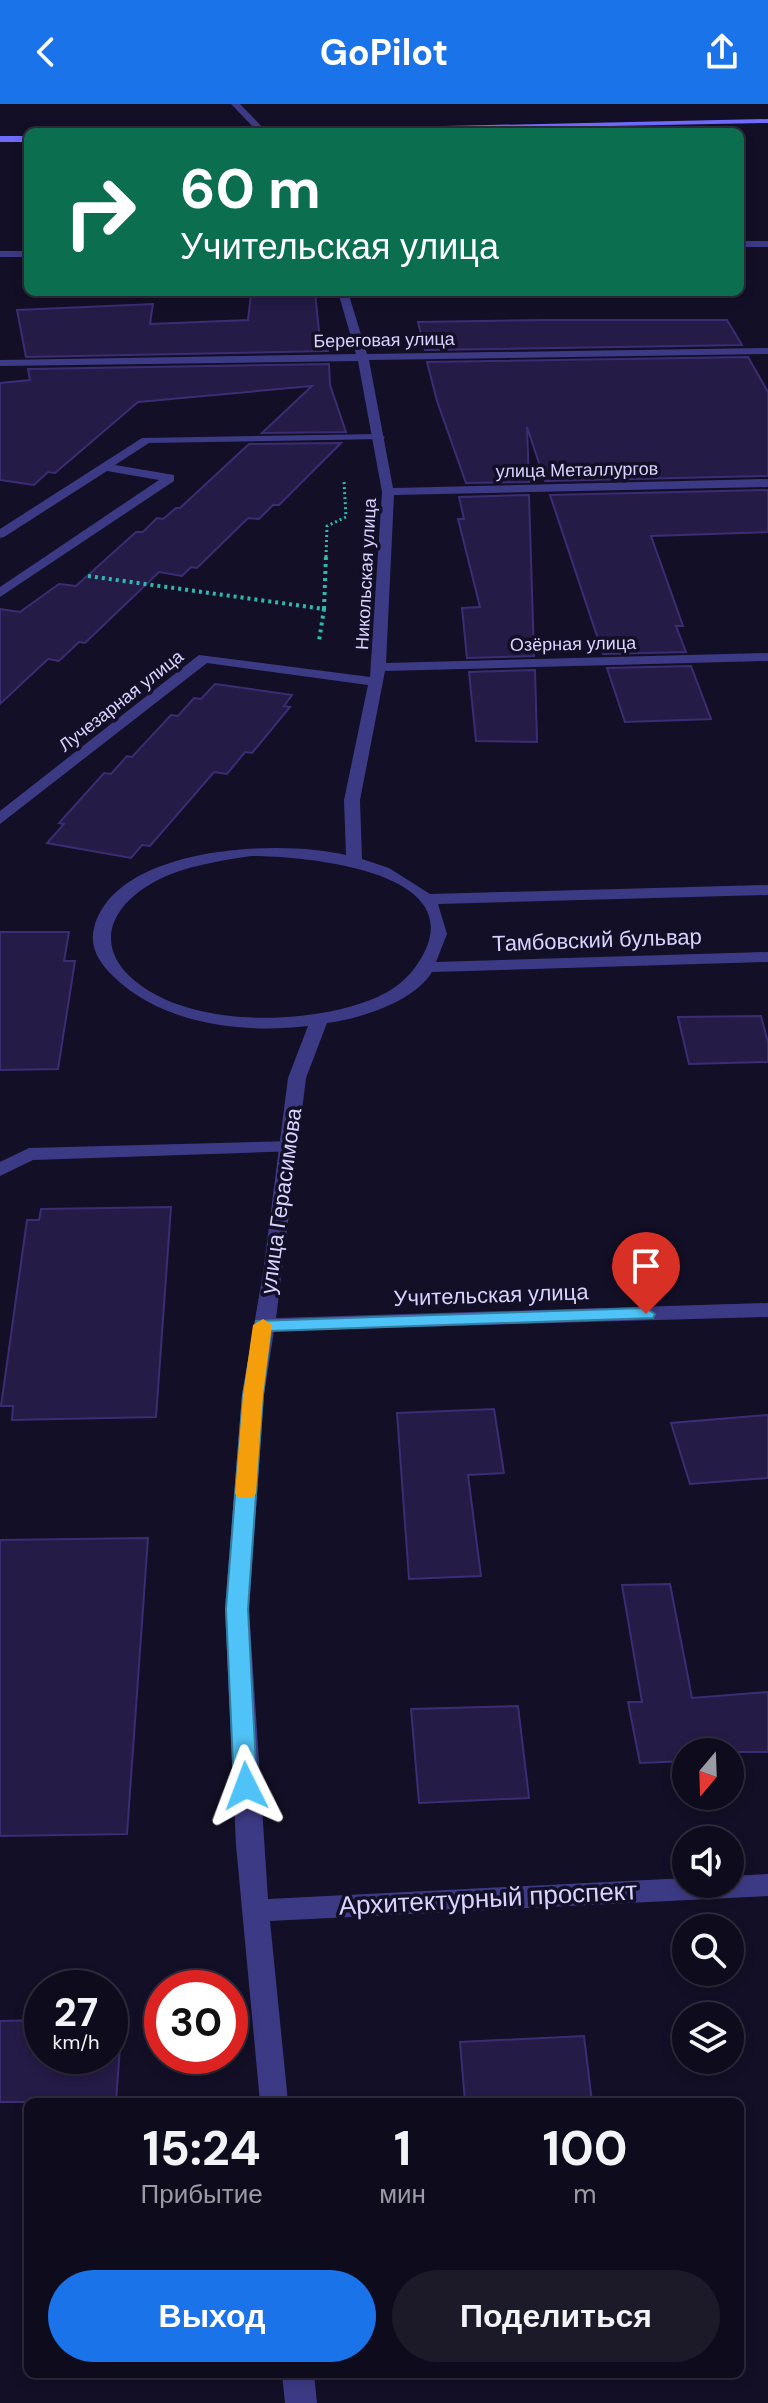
<!DOCTYPE html>
<html lang="ru">
<meta charset="utf-8">
<style>
:root{--surface:#0e0b1c;--page:#1c1929;--text:#f1f3f6;--muted:#9b9ba3;--line:#2e2b3b;--accent:#1a73e8}
body{margin:0;font-family:"DM Sans",sans-serif;background:var(--page);color:var(--text);height:100vh;display:flex;flex-direction:column;font-size:30px;white-space:nowrap}
*{box-sizing:border-box;margin:0}
p{font-size:26px;color:var(--muted)}
.icon{flex:none;width:44px;height:44px;fill:none;stroke:currentColor;stroke-width:2;stroke-linecap:round;stroke-linejoin:round}
.map{position:relative;flex:1;overflow:hidden}
.panel{position:absolute;left:24px;top:1994px;width:720px;height:280px;display:flex;flex-direction:column;background:var(--surface);border-radius:12px;box-shadow:0 4px 12px #0003,0 0 0 2px var(--line)}
.panel>*{flex:none}
.hud{position:absolute;left:24px;top:24px;width:720px;height:168px;border-radius:12px;box-shadow:0 4px 12px #0003,0 0 0 2px var(--line);background:#0b6e4f;color:#fff;overflow:hidden}
.needle{width:52px;rotate:199deg}
.fabs{position:absolute;left:672px;top:1634px;display:grid;gap:16px}
.fabs a{display:grid;place-items:center;width:72px;height:72px;border-radius:50%;background:var(--surface);box-shadow:0 4px 12px #0003,0 0 0 2px var(--line);font-size:40px}
.speed{position:absolute;left:24px;top:1866px;display:flex;gap:16px;font-size:40px;font-weight:700;text-align:center}
.speed>*{display:grid;place-content:center;width:104px;height:104px;border-radius:50%;background:var(--surface);box-shadow:0 4px 12px #0003,0 0 0 2px var(--line);line-height:1}
.speed small{font-size:20px;font-weight:400}
.speed .limit{border:12px solid #d22;background:#fff;color:#111}
.pin{position:absolute;display:grid;place-items:center;width:68px;height:68px;color:#fff;margin:-82px -34px;border-radius:50% 50% 50% 0;rotate:-45deg;box-shadow:0 0 8px #0007}
.pin .icon{rotate:45deg}
.me{position:absolute;width:88px;margin:-44px;rotate:357deg;stroke-linejoin:round;filter:drop-shadow(0 0 6px #0008)}
.turn{display:flex;align-items:center;gap:28px;height:168px;padding:0 24px;font-size:36px}
.turn .icon{width:104px;height:104px;stroke-width:2.5}
.turn b{display:block;font-size:56px;line-height:68px}
.eta{display:flex;justify-content:space-evenly;align-items:center;height:136px;text-align:center}
.eta b{font-size:48px;font-weight:700;line-height:56px}
.button{display:flex;gap:16px;margin-top:auto;padding:16px 24px}
.button a{flex:1;height:92px;border-radius:48px;background:var(--accent);color:#fff;font-size:32px;font-weight:700;line-height:92px;text-align:center}
.button a+a{background:var(--page);color:var(--text)}
header{display:flex;justify-content:space-between;align-items:center;height:104px;padding:0 24px;background:var(--accent);color:#fff;font-size:36px;font-weight:700}
.map>svg:first-child{display:block}
</style>
<header><svg class="icon" aria-label="back" viewBox="0 0 24 24"><path d="M15 5l-7 7 7 7"/></svg>GoPilot<svg class="icon" aria-label="share" viewBox="0 0 24 24"><path d="M12 15V3M7 8l5-5 5 5M5 13v7h14v-7"/></svg></header>
<div class="map">
<svg width="768" height="2299" viewBox="0 0 768 2299">
<rect width="100%" height="100%" fill="#130f26"/>
<g fill="#241b47" stroke="#3b2d73" stroke-width="2">
<path d="M 315,189 L 320,236 L 328,236 L 328,247 L 26,253 L 17,206 L 153,200 L 150,220 L 248,216 L 251,190 Z"/>
<path d="M 546,216 L 727,216 L 742,241 L 425,246 L 418,218 Z"/>
<path d="M 748,253 L 768,288 L 768,372 L 545,377 L 527,323 L 529,378 L 466,379 L 437,297 L 427,258 Z"/>
<path d="M 329,260 L 330,281 L 346,328 L 262,329 L 312,282 L 138,298 L 55,369 L 48,368 L 34,381 L 0,376 L 0,279 L 30,276 L 28,265 Z"/>
<path d="M 341,339 L 279,401 L 273,401 L 259,415 L 248,414 L 197,464 L 191,463 L 182,472 L 159,468 L 85,539 L 79,538 L 59,557 L 48,555 L 0,600 L 0,505 L 20,508 L 59,480 L 76,482 L 136,428 L 143,428 L 157,414 L 163,415 L 176,404 L 180,404 L 249,340 Z"/>
<path d="M 768,386 L 768,428 L 651,432 L 683,522 L 676,522 L 686,548 L 603,550 L 550,391 Z"/>
<path d="M 529,391 L 534,552 L 467,554 L 462,504 L 480,503 L 458,415 L 464,415 L 459,393 Z"/>
<path d="M 691,562 L 711,615 L 625,618 L 607,564 Z"/>
<path d="M 535,566 L 537,638 L 476,637 L 469,568 Z"/>
<path d="M 215,580 L 292,591 L 284,602 L 290,603 L 252,649 L 245,648 L 227,670 L 214,668 L 150,742 L 142,741 L 131,754 L 47,739 L 64,720 L 59,719 L 104,669 L 111,670 L 127,652 L 132,653 L 171,611 L 178,612 L 194,594 L 201,595 Z"/>
<path d="M 0,828 L 69,828 L 64,857 L 75,857 L 58,965 L 0,966 Z"/>
<path d="M 761,912 L 768,938 L 768,958 L 689,960 L 678,913 Z"/>
<path d="M 171,1103 L 156,1313 L 12,1316 L 13,1302 L 1,1302 L 27,1116 L 39,1116 L 41,1105 Z"/>
<path d="M 494,1305 L 504,1369 L 468,1371 L 481,1472 L 409,1475 L 397,1309 Z"/>
<path d="M 768,1311 L 768,1374 L 690,1380 L 671,1319 Z"/>
<path d="M 148,1434 L 127,1730 L 0,1732 L 0,1436 Z"/>
<path d="M 670,1480 L 692,1594 L 768,1588 L 768,1648 L 686,1648 L 686,1657 L 640,1659 L 628,1598 L 642,1598 L 622,1481 Z"/>
<path d="M 518,1602 L 529,1694 L 419,1699 L 411,1605 Z"/>
<path d="M 110,1915 L 122,1915 L 116,1998 L 0,1998 L 0,1917 L 42,1916 L 42,1952 L 110,1952 Z"/>
<path d="M 584,1932 L 592,1998 L 465,1998 L 460,1938 Z"/>
</g>
<g fill="none" stroke-linecap="round" stroke-linejoin="round">
<path stroke="#2fb8b0" stroke-width="3" stroke-dasharray="2 3" stroke-linecap="butt" d="M 326,453 L 327,422 L 346,413 L 344,378"/>
<g stroke="#2fb8b0" stroke-width="4" stroke-dasharray="3 4" stroke-linecap="butt">
<path d="M 88,472 L 324,505 L 319,537"/>
<path d="M 324,505 L 326,451"/>
</g>
<g fill="#3d3a85" fill-rule="evenodd">
<path d="M 379,330 L 385,333 L 383,335 L 149,339 L 115,361 L 174,371 L 174,377 L 0,493 L 0,483 L 159,376 L 107,367 L 4,433 L 0,434 L 0,425 L 142,334 Z"/>
<path d="M 290,1037 L 299,1043 L 297,1047 L 33,1056 L 0,1072 L 0,1058 L 29,1044 Z"/>
</g>
<g fill="#3d3a85" fill-rule="evenodd">
<path d="M 231,0 L 240,0 L 267,28 L 258,28 Z"/>
<rect x="740" y="137" width="28" height="6"/>
<rect x="0" y="147" width="28" height="6"/>
<path d="M 338,188 L 348,188 L 367,250 L 768,244 L 768,250 L 369,256 L 393,384 L 768,375 L 768,383 L 394,391 L 386,559 L 768,549 L 768,557 L 385,567 L 360,696 L 362,755 L 389,764 L 430,790 L 768,781 L 768,791 L 438,800 L 447,830 L 436,858 L 768,848 L 768,858 L 432,868 C 414,898 359,915 327,919 L 306,974 L 276,1214 L 768,1199 L 768,1213 L 274,1227 L 264,1291 L 249,1505 L 268,1795 L 686,1774 L 686,1780 L 730,1780 L 730,1772 L 768,1770 L 768,1792 L 270,1817 L 288,1998 L 260,1998 L 236,1741 L 225,1505 L 242,1291 L 263,1169 L 288,974 L 308,922 C 243,930 161,920 113,872 C 100,859 89,844 94,824 C 115,741 281,735 346,751 L 344,696 L 368,581 L 207,559 L 0,720 L 0,707 L 199,551 L 370,573 L 382,388 L 358,257 L 0,262 L 0,256 L 356,250 ZM 251,752 C 297,752 464,764 425,847 C 411,875 392,889 362,899 C 301,920 199,922 143,883 C 82,840 117,790 174,769 C 199,760 225,756 251,752 Z"/>
<path d="M 282,2270 L 314,2270 L 317,2299 L 285,2299 Z"/>
</g>
<g fill="#6f6bff" fill-rule="evenodd">
<path d="M 768,15 L 768,19 L 305,28 L 309,25 Z"/>
<rect x="0" y="32" width="28" height="6"/>
</g>
</g>
<path fill="#4fc3f7" stroke="#337fa1" stroke-width="2" d="M 646,1204 L 655,1210 L 653,1214 L 271,1227 L 263,1291 L 248,1505 L 257,1682 L 254,1689 L 246,1692 L 238,1689 L 234,1682 L 226,1505 L 243,1291 L 256,1217 Z"/>
<path fill="#f59e0b" d="M 263,1215 L 272,1221 L 263,1291 L 256,1389 L 253,1394 L 238,1394 L 235,1389 L 243,1291 L 253,1221 Z"/>
<g text-anchor="middle" dominant-baseline="central" stroke-width="7" stroke-linejoin="round" paint-order="stroke">
<g font-size="18" fill="#d9d4ff" stroke="#130f26">
<text transform="translate(384 236) rotate(-1)">Береговая улица</text>
<text transform="translate(577 366) rotate(-1)">улица Металлургов</text>
<text transform="translate(366 470) rotate(-87)">Никольская улица</text>
<text transform="translate(573 540) rotate(-1)">Озёрная улица</text>
<text transform="translate(121 597) rotate(-38)">Лучезарная улица</text>
</g>
<g font-size="22" fill="#d9d4ff" stroke="#130f26">
<text transform="translate(597 836) rotate(-2)">Тамбовский бульвар</text>
<text transform="translate(281 1097) rotate(-82)">улица Герасимова</text>
<text transform="translate(491 1191) rotate(-2)">Учительская улица</text>
</g>
<g font-size="26" fill="#d9d4ff" stroke="#130f26">
<text transform="translate(488 1794) rotate(-3)">Архитектурный проспект</text>
</g>
</g>
</svg>
<div class="fabs">
<a><svg class="needle" viewBox="-14 -14 28 28"><path d="M0-13l5 13h-10z" fill="#e53935"/><path d="M0 13l5-13h-10z" fill="#9b9ba3"/></svg></a>
<a><svg class="icon" aria-label="sound" viewBox="0 0 24 24"><path d="M4 9h4l5-4v14l-5-4H4zM17 9q2 3 0 6"/></svg></a>
<a><svg class="icon" aria-label="search" viewBox="0 0 24 24"><circle cx="10" cy="10" r="6"/><path d="M15 15l6 6"/></svg></a>
<a><svg class="icon" aria-label="layers" viewBox="0 0 24 24"><path d="M12 4l9 5-9 5-9-5zM3 14l9 5 9-5"/></svg></a>
</div>
<div class="speed"><div>27<small>km/h</small></div><div class="limit">30</div></div>
<div class="pin" style="left:646px;top:1210px;background:#d93025"><svg class="icon" aria-label="arrive" viewBox="0 0 24 24"><path d="M6 21V4h12l-3 4 3 4H6"/></svg></div>
<svg class="me" style="left:246px;top:1682px" viewBox="-20 -20 40 40"><path d="M0-17L14 15 0 8-14 15z" fill="#4fc3f7" stroke="#fff" stroke-width="4"/></svg>
<div class="hud">
<div class="turn"><svg class="icon" aria-label="right" viewBox="0 0 24 24"><path d="M7 20v-9h11M14 6l5 5-5 5"/></svg><div><b>60 m</b>Учительская улица</div></div>
</div>
<section class="panel">
<div class="eta">
<div><b>15:24</b><p>Прибытие</p></div>
<div><b>1</b><p>мин</p></div>
<div><b>100</b><p>m</p></div>
</div>
<div class="button"><a>Выход</a><a>Поделиться</a></div>
</section>
</div>
